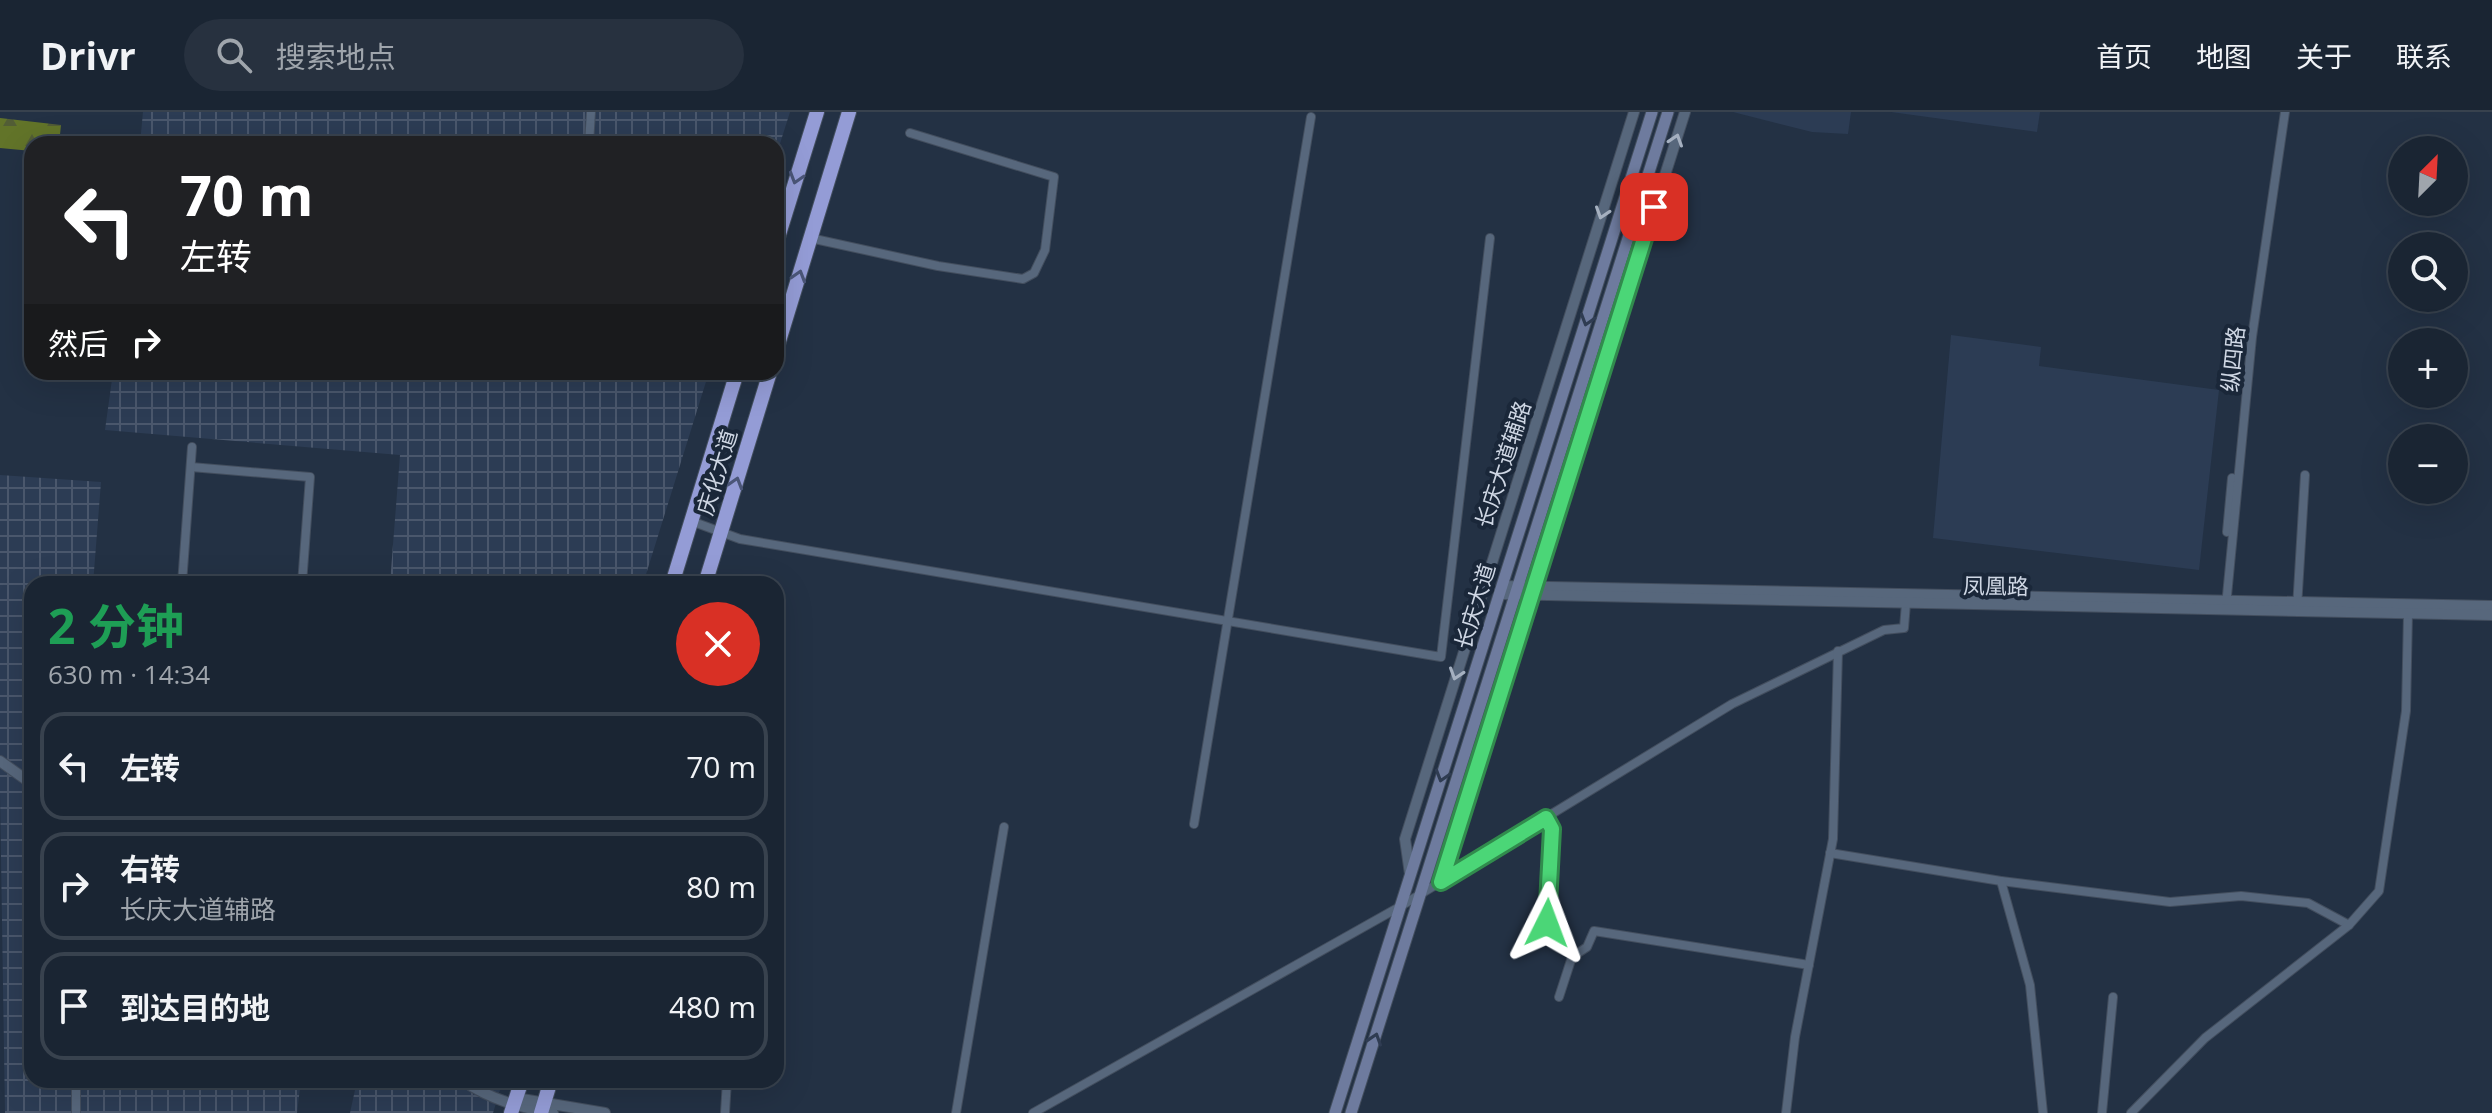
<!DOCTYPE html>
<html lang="zh">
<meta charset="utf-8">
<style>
:root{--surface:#1a2533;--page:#27313f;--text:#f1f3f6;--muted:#9fa5ac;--line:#38424e}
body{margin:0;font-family:"Open Sans","Noto Sans SC",sans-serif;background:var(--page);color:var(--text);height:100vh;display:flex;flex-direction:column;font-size:30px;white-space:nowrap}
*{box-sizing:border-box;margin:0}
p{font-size:26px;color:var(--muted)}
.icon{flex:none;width:44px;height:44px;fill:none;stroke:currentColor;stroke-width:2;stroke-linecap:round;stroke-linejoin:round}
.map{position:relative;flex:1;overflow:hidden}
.drawer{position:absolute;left:24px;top:464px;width:760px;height:512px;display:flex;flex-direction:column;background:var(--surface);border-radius:24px;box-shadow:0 8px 32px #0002,0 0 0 2px var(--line)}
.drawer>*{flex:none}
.top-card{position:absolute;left:24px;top:24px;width:760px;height:244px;border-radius:24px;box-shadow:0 8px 32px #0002,0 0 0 2px var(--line);background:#202124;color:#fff;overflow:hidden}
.needle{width:52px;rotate:24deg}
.tools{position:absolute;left:2388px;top:24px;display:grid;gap:16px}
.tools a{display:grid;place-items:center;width:80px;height:80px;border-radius:50%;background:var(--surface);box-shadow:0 8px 32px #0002,0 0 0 2px var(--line);font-size:40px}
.pin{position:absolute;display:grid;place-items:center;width:68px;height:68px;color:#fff;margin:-34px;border-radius:16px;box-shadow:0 4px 12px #0006}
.me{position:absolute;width:88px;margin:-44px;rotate:3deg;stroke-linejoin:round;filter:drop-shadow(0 0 6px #0008)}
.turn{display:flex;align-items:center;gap:28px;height:168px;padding:0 24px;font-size:36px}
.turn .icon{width:104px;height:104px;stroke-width:2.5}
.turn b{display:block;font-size:56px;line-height:68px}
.then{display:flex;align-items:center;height:76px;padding:0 24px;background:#0003;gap:16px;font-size:30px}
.round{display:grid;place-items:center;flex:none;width:84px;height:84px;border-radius:42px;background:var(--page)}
.headline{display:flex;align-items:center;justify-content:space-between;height:136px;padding:0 24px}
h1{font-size:48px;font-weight:700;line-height:60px;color:#1e9e55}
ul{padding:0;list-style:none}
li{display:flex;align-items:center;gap:24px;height:108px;margin:0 16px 12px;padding:0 8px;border:4px solid var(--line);border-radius:24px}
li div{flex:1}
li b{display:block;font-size:30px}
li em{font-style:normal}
header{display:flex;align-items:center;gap:48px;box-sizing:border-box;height:112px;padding:0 40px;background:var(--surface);border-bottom:2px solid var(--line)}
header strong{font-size:38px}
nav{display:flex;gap:44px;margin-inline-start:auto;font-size:28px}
.search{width:560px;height:72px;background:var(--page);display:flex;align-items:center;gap:20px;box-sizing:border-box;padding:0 28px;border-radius:44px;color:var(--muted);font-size:30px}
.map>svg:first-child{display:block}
</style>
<header>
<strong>Drivr</strong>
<div class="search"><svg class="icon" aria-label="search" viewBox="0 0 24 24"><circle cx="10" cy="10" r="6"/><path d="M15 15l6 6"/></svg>搜索地点</div>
<nav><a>首页</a><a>地图</a><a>关于</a><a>联系</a></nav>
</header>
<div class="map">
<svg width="2492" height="1001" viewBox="0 0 2492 1001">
<defs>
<pattern id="industrial-grid" width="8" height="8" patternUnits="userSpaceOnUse" patternTransform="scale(2)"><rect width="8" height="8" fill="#2c3c54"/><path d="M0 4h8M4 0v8" fill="none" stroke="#4a576c"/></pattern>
<pattern id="forest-firs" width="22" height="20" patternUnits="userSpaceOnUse" patternTransform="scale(2)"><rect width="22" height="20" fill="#627429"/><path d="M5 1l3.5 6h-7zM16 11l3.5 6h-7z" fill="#525d35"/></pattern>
</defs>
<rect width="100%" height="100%" fill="#233144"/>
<g fill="#2c3c54">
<path d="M 1733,0 L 1851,0 L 1848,22 L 1812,20 Z"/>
<path d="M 1891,0 L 2040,0 L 2037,20 Z"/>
<path d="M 1951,223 L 2041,235 L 2039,254 L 2219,278 L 2199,458 L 1933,426 Z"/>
</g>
<g fill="url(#industrial-grid)">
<path d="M 143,0 L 790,0 L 776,44 L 776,32 L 140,32 Z"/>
<path d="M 113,260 L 709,260 L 643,472 L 394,472 L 390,471 L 400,343 L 105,318 Z"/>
<path d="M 0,363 L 101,370 L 93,472 L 32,472 L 32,968 L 301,968 L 297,1001 L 5,1001 L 0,679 Z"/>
<path d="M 306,968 L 503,968 L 493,1001 L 350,1001 L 355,978 Z"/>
</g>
<path fill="url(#forest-firs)" d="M 0,6 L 61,13 L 59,32 L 32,32 L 32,39 L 0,36 Z"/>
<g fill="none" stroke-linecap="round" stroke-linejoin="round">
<g stroke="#434e5e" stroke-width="10">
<g id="minor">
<path d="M 589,32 L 591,0"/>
<path d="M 810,126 L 938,154 L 1023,167 L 1034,161 L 1045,138 L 1054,65 L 910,21"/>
<path d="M 191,355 L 310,365 L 302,472"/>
<path d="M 691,409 L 740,427 L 1441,545 L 1490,126"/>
<path d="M 2227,420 L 2232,366"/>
<path d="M 182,472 L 192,335"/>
<path d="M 2226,494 L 2252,225 L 2285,0"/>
<path d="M 2297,496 L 2305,363"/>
<path d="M 1546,706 L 1552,717 L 1547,811"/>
<path d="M 1194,712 L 1311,5"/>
<path d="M 1830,741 L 2001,769 L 2170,790 L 2241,784 L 2308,791 L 2349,813"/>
<path d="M 2001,769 L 2030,873 L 2043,1001"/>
<path d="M 1559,885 L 1572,845 L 1587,835 L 1594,819 L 1809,853"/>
<path d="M 76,1001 L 76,968"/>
<path d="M 725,1001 L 727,968"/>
<path d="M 956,1001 L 1004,715"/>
<path d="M 1033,1001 L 1401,794 L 1732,592 L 1884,518 L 1904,516 L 1906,491"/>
<path d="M 1786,1001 L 1795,925 L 1833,727 L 1838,539"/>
<path d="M 2102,1001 L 2113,885"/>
<path d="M 2131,1001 L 2205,926 L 2349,813 L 2379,779 L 2406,599 L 2408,501"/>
</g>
</g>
<g stroke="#434e5e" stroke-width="12">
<g id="tertiary">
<path d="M 1502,474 L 2492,494"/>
<path d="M 1499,482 L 2492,503"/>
<path d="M 0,649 L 32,672"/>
<path d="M 1410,762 L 1405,727 L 1634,0"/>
<path d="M 1441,770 L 1685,0"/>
<path d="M 462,968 C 491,988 519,995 553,1001"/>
<path d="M 516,986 L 605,1001"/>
</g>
</g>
<g stroke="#434e5e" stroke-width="13">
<g id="secondary">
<path d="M 1335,1001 L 1652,0"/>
<path d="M 1351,1001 L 1668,0"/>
</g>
</g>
<g stroke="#434e5e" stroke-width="16">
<g id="trunk">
<path d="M 776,132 L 817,0"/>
<path d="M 776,239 L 849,0"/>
<path d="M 672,472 L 737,260"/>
<path d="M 705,472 L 770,260"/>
<path d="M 511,1001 L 522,968"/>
<path d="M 541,1001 L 551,968"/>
</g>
</g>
<use href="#minor" stroke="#57677c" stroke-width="8"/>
<use href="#tertiary" stroke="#57677c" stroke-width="10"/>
<use href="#secondary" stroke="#6e7b9e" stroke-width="11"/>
<use href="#trunk" stroke="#949cd6" stroke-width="14"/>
</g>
<defs><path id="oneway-chevron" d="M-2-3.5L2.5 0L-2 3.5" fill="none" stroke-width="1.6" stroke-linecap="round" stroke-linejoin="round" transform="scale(2)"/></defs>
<g stroke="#a5b0c0">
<use href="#oneway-chevron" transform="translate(1676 28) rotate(-72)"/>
<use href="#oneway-chevron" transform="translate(1602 101) rotate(108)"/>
<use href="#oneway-chevron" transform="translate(1456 562) rotate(108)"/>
</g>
<g stroke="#4b5678">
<use href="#oneway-chevron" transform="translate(796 66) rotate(107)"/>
<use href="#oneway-chevron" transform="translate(799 164) rotate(-73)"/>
<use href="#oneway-chevron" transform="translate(736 371) rotate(-73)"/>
</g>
<g stroke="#2f3c52">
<use href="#oneway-chevron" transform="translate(1587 208) rotate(107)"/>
<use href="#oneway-chevron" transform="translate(1442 664) rotate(107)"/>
<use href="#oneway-chevron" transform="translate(1375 927) rotate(-72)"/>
</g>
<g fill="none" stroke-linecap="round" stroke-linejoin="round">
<g stroke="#318b4d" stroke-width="20">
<path id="route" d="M 1547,811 L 1552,717 L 1546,706 L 1441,770 L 1654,95"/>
</g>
<use href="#route" stroke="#4bd677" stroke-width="14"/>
</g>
<g text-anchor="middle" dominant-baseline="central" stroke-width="8" stroke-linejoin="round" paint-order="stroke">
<g font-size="22" fill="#cfd7e4" stroke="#1a2739">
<text transform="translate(2232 247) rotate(-84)">纵四路</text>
<text transform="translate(1502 352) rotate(-72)">长庆大道辅路</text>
<text transform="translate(716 360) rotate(-73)">庆化大道</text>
<text transform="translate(1996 473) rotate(1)">凤凰路</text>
<text transform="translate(1474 494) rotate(-73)">长庆大道</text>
</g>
</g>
</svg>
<div class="tools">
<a><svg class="needle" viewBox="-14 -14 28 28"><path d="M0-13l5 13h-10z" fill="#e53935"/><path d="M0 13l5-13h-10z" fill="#9fa5ac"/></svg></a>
<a><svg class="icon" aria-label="search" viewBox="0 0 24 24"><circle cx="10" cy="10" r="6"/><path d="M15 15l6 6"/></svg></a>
<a>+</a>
<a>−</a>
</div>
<div class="pin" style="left:1654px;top:95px;background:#d93025"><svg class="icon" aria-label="arrive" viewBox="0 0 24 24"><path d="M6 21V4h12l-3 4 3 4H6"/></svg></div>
<svg class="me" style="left:1547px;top:811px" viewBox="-20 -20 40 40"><path d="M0-17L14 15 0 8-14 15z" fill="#4bd677" stroke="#fff" stroke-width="4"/></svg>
<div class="top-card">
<div class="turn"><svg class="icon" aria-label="left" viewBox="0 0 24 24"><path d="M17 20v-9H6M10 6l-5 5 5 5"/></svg><div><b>70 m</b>左转</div></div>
<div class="then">然后<svg class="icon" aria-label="right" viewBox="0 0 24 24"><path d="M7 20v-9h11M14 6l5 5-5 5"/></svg></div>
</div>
<section class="drawer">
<div class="headline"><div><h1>2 分钟</h1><p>630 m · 14:34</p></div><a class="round" style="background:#d93025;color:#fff"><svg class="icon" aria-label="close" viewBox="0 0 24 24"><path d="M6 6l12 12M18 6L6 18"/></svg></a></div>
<ul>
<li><svg class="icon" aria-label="left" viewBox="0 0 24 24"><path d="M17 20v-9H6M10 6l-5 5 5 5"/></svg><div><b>左转</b></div><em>70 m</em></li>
<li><svg class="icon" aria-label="right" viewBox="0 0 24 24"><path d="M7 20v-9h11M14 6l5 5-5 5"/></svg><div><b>右转</b><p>长庆大道辅路</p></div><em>80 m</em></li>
<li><svg class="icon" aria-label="arrive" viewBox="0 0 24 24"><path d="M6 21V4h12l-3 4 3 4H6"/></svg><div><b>到达目的地</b></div><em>480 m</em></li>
</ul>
</section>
</div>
